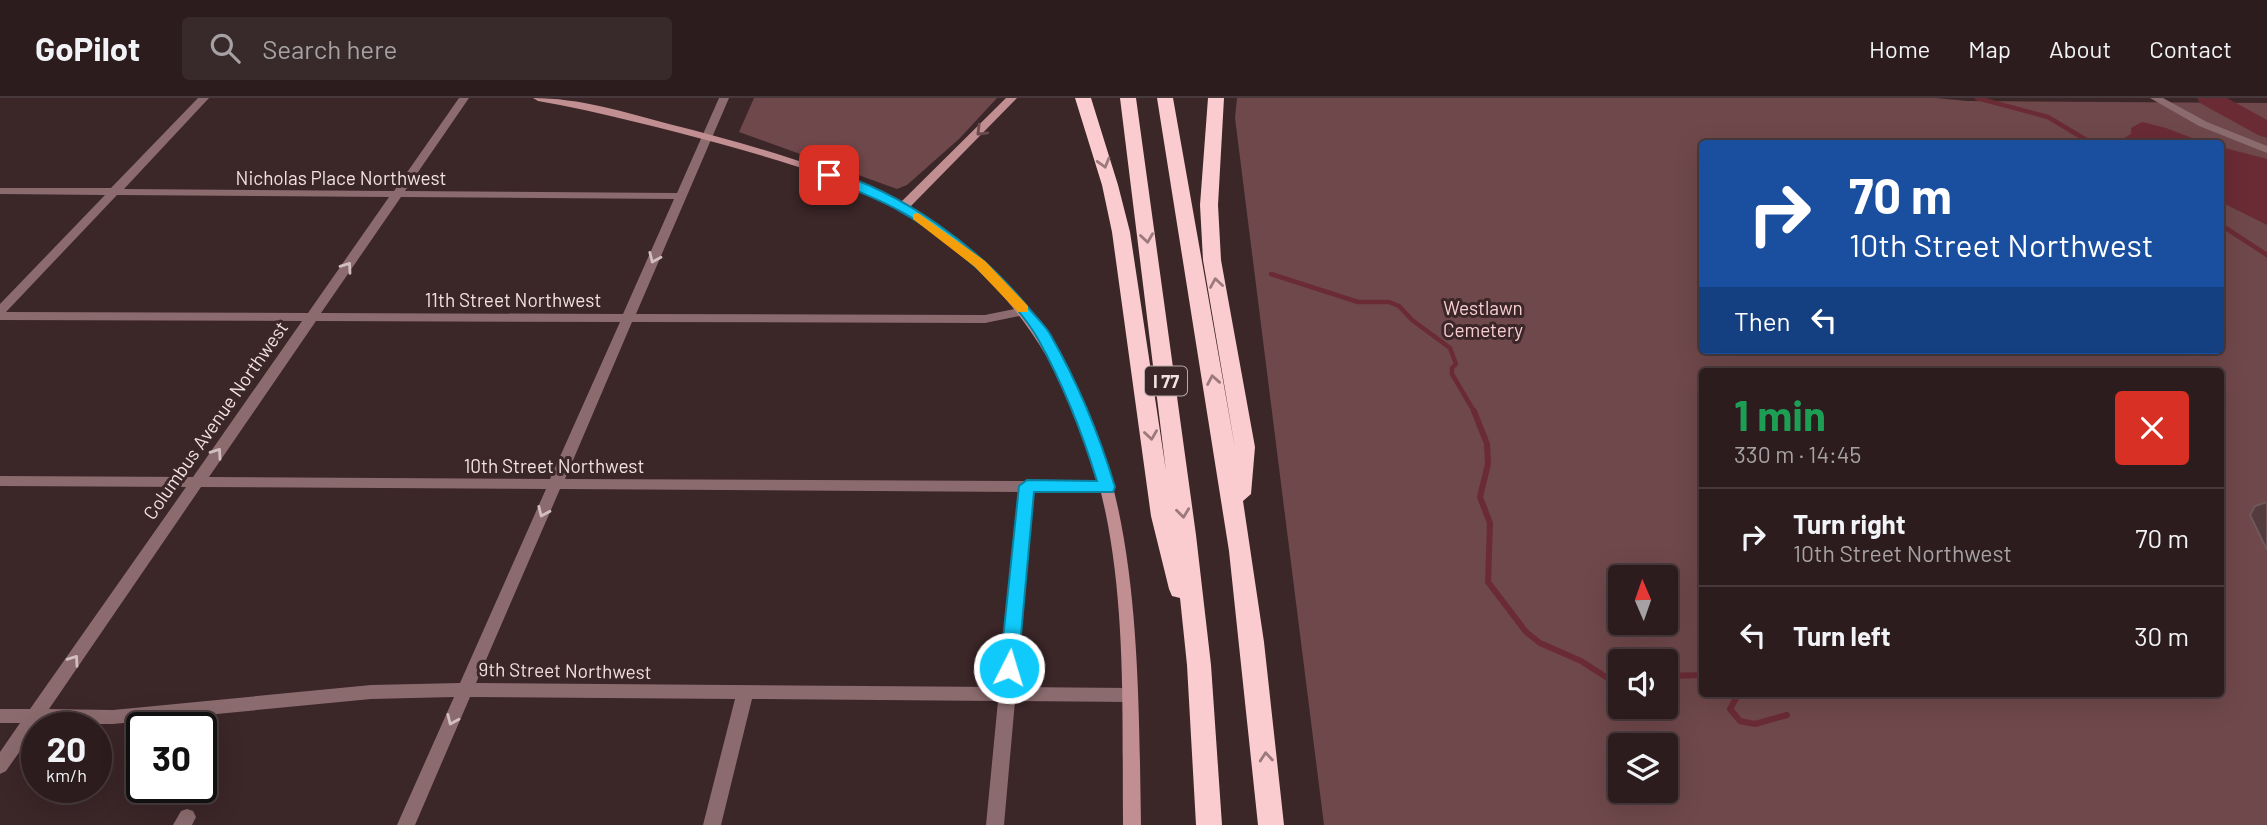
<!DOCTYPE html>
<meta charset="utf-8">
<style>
:root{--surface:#2c1c1e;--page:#38292b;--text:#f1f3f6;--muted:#a6a1a4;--line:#483a3c}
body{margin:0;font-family:Barlow,sans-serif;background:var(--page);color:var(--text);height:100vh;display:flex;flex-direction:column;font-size:26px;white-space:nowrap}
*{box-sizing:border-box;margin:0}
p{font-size:23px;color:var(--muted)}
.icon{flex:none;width:38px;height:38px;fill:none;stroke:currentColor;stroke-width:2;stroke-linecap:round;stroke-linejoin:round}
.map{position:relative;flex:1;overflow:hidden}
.side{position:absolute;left:1699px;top:270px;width:525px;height:329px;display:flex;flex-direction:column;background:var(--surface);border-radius:7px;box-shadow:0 7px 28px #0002,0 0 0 2px var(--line)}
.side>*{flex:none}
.banner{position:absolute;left:1699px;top:42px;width:525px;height:214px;border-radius:7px;box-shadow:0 7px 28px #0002,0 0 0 2px var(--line);background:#1a4fa0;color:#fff;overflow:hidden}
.needle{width:46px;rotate:358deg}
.buttons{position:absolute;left:1608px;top:467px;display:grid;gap:14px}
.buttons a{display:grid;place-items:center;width:70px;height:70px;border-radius:7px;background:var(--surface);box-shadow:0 7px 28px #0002,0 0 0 2px var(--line);font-size:35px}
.speed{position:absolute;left:21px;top:614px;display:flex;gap:14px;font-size:35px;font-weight:700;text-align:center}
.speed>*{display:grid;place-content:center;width:91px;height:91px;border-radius:50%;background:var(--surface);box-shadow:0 7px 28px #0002,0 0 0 2px var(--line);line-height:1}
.speed small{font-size:18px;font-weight:400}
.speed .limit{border:4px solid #111;border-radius:10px;background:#fff;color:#111}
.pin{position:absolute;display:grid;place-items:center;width:60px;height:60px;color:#fff;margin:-30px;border-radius:14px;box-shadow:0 4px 10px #0006}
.me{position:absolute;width:77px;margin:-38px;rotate:5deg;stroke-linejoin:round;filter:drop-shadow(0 0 5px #0008)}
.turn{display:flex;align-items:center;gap:24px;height:147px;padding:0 35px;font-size:32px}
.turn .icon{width:91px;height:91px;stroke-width:2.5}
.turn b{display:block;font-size:49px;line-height:60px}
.then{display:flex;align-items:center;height:66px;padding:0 35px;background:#0003;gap:14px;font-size:26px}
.round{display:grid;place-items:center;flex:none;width:74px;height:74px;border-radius:7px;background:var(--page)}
.headline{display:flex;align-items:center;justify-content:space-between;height:119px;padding:0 35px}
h1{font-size:42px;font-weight:700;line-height:52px;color:#1e9e55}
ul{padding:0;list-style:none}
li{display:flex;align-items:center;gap:21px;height:98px;padding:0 35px;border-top:2px solid var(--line)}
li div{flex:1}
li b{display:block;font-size:26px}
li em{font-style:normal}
header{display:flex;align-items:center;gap:42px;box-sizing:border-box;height:98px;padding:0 35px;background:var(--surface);border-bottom:2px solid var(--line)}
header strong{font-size:33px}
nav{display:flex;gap:38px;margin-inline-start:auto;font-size:24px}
.search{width:490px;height:63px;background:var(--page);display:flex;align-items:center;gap:18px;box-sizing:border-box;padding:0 24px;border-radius:7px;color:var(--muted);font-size:26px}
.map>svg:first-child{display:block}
</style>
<header>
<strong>GoPilot</strong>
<div class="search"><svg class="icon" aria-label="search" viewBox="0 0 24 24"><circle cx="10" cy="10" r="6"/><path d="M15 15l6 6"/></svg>Search here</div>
<nav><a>Home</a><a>Map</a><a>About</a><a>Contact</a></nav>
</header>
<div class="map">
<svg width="2267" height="727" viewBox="0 0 2267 727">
<rect width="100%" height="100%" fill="#3b2628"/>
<g fill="#6f484b" fill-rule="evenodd">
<path d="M 754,0 L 997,0 L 959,41 L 907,87 L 897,91 L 739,34 Z"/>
<path d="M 1237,0 L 1936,0 L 1968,3 L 2267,5 L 2267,727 L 1324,727 L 1235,20 ZM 1703,46 L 2221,46 L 2221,252 L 1703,252 ZM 1703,273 L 2221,273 L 2221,595 L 1703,595 ZM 1620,480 L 1666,480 L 1666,525 L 1620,525 ZM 1620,564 L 1666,564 L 1666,609 L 1620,609 ZM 1620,648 L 1666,648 L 1666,693 L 1620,693 Z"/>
</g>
<g fill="#6a2b35">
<path d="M 2142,24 L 2166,30 L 2205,45 L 2123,45 L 2124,40 L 2131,36 L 2131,30 Z"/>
<path d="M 2221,49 L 2267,61 L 2267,127 L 2221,104 Z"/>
</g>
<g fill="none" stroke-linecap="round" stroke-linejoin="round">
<g stroke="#6a2b35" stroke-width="4.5">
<path d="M 1977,0 L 2048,19 L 2093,46"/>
<path d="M 2221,127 L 2267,157"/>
<path d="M 1271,176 L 1358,204 L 1389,204 L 1399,208 L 1412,222 L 1450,250 L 1456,266 L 1452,270 L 1452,276 L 1475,315"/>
</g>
<g stroke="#6a2b35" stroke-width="6">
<path d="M 1474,313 L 1487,346 L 1488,366 L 1480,399 L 1490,425 L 1488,484 L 1526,534 L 1540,545 L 1581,563 L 1606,579 L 1620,581"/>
<path d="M 1666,578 L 1703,577"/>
<path d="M 1739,595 L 1730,611 L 1740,623 L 1755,626 L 1787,617"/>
</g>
<path fill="#6a2b35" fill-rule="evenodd" d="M 2197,0 L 2227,0 L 2267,22 L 2267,40 L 2258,37 L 2200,5 Z"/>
</g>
<path fill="#523c3d" stroke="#70585a" stroke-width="2" d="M 2267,404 L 2267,452 L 2250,417 L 2255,408 Z"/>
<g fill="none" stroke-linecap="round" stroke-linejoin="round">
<g fill="#8b6b6e" fill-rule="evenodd">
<path d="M 198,0 L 209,0 L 124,91 L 394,93 L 459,0 L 469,0 L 405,93 L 677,95 L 719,0 L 729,0 L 636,216 L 985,217 L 1024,209 L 1030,213 L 1024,217 L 985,225 L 632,224 L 565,381 L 1027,383 L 1112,385 L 1114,389 L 1112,393 L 1107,394 L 1034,394 L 1016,589 L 1130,590 L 1136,592 L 1138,597 L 1136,602 L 1130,604 L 1015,603 L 1004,727 L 986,727 L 998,603 L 752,601 L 721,727 L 703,727 L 735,601 L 470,599 L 415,727 L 397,727 L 454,599 L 371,601 L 113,626 L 39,626 L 6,673 L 0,676 L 0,654 L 20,625 L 0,625 L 0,611 L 30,611 L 186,389 L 0,388 L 0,378 L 193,379 L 302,223 L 0,222 L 0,206 L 105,97 L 0,96 L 0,90 L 111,90 ZM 117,97 L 389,99 L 308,215 L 6,214 ZM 401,99 L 674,101 L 623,216 L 321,215 ZM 316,223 L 620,224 L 550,381 L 209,379 ZM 201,389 L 546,391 L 460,585 L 371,587 L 113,612 L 49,611 ZM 560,391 L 1019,394 L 1000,589 L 476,585 Z"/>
<path d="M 2150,0 L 2163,0 L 2207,24 L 2267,48 L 2267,55 L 2199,28 Z"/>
<path d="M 187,711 L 193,713 L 196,719 L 192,727 L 173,727 L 181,713 Z"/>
</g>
<path fill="#c18e92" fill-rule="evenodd" d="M 533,0 C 579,0 625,14 669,26 C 748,46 827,68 901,104 L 1006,0 L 1017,0 L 910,109 C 1142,249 1137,487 1141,727 L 1123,727 C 1122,627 1126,525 1108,427 C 1083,293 1017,180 897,111 C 843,80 781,63 721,46 C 661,30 600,14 538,3 Z"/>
<g fill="#fbcccf" fill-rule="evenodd">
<path d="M 1075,0 L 1091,0 L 1118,87 L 1130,134 L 1166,373 L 1120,0 L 1136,0 L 1196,437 L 1211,567 L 1222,727 L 1196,727 L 1187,567 L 1180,500 L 1172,498 L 1169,491 L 1151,418 L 1112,134 L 1102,87 Z"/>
<path d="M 1157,0 L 1173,0 L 1235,350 L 1203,162 L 1200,107 L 1208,0 L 1224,0 L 1218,107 L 1221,162 L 1255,349 L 1251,396 L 1243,403 L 1264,544 L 1284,727 L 1258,727 L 1229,453 Z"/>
</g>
</g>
<defs><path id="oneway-chevron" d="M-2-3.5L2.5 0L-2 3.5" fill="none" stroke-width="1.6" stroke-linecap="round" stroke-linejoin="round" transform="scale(1.75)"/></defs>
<use stroke="#6a4a4d" href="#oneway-chevron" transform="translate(981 33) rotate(135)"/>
<g stroke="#9b797c">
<use href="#oneway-chevron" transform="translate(1104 65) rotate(74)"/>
<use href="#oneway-chevron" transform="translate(1147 140) rotate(82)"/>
<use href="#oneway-chevron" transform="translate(1216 185) rotate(-99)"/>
<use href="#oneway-chevron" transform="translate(1213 282) rotate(-100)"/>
<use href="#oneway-chevron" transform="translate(1151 337) rotate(82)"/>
<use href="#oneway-chevron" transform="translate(1183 415) rotate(83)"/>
<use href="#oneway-chevron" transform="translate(1266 659) rotate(-95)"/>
</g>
<g stroke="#d2bebf">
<use href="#oneway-chevron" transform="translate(654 160) rotate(114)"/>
<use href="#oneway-chevron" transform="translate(347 169) rotate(-55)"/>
<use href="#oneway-chevron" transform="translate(217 355) rotate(-55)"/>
<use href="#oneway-chevron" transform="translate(543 414) rotate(114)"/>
<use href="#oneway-chevron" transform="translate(74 562) rotate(-55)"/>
<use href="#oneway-chevron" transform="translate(452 622) rotate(114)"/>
</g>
<path fill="#0fcafa" stroke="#0a83a2" stroke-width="2" d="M 829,73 C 903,94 978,149 1026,207 C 1034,217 1044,226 1050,236 C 1078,285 1099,336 1115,389 L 1113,394 L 1034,394 L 1018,570 L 1016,576 L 1009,578 L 1003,576 L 1000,570 L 1019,388 L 1027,382 L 1097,383 C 1082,334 1063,286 1038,241 C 1012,196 943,136 898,112 C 875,99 849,90 825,80 L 825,75 Z"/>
<path fill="#f59e0b" d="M 918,115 L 985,163 L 1028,208 L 1028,214 L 1018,214 L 975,169 L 913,121 L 913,116 Z"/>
<g text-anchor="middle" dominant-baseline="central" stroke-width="6" stroke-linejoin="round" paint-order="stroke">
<rect fill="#3b2628" stroke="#baa9aa" stroke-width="2" x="1145" y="268.5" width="42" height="29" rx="5"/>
<g font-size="18" font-weight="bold" fill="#f0e1e2">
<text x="1166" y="283">I 77</text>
</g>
<g font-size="19" fill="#f0e1e2" stroke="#3b2628">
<text x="341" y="79">Nicholas Place Northwest</text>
<text x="513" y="201">11th Street Northwest</text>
<text transform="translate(215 322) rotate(-55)">Columbus Avenue Northwest</text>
<text x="554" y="367">10th Street Northwest</text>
<text transform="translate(565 572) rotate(1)">9th Street Northwest</text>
</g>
<g font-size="19" fill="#f9ced1" stroke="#3b2628">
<text x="1483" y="209">Westlawn<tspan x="1483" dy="22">Cemetery</tspan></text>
</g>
</g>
</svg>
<div class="buttons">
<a><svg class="needle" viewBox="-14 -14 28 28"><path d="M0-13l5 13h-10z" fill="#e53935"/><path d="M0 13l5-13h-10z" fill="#a6a1a4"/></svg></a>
<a><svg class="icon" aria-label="sound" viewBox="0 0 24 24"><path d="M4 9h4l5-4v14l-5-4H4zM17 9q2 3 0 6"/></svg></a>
<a><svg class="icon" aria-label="layers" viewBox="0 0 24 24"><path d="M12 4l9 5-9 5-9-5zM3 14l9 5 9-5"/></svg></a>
</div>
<div class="speed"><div>20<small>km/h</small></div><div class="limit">30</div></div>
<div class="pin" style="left:829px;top:77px;background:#d93025"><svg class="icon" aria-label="arrive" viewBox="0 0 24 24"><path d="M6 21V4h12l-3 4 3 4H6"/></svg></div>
<svg class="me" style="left:1009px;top:570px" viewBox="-20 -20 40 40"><circle r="17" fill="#0fcafa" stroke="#fff" stroke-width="3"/><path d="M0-11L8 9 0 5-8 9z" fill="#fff"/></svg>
<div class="banner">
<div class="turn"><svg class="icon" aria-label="right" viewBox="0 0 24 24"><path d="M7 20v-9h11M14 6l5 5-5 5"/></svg><div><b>70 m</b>10th Street Northwest</div></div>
<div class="then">Then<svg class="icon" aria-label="left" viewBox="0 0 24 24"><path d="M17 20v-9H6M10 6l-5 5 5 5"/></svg></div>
</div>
<section class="side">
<div class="headline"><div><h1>1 min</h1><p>330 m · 14:45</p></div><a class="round" style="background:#d93025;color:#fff"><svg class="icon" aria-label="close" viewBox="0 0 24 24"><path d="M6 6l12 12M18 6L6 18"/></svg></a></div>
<ul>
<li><svg class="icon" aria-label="right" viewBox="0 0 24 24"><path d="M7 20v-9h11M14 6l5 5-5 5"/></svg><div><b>Turn right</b><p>10th Street Northwest</p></div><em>70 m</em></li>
<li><svg class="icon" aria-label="left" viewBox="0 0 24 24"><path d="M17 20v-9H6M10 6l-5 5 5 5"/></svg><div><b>Turn left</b></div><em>30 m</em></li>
</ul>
</section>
</div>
